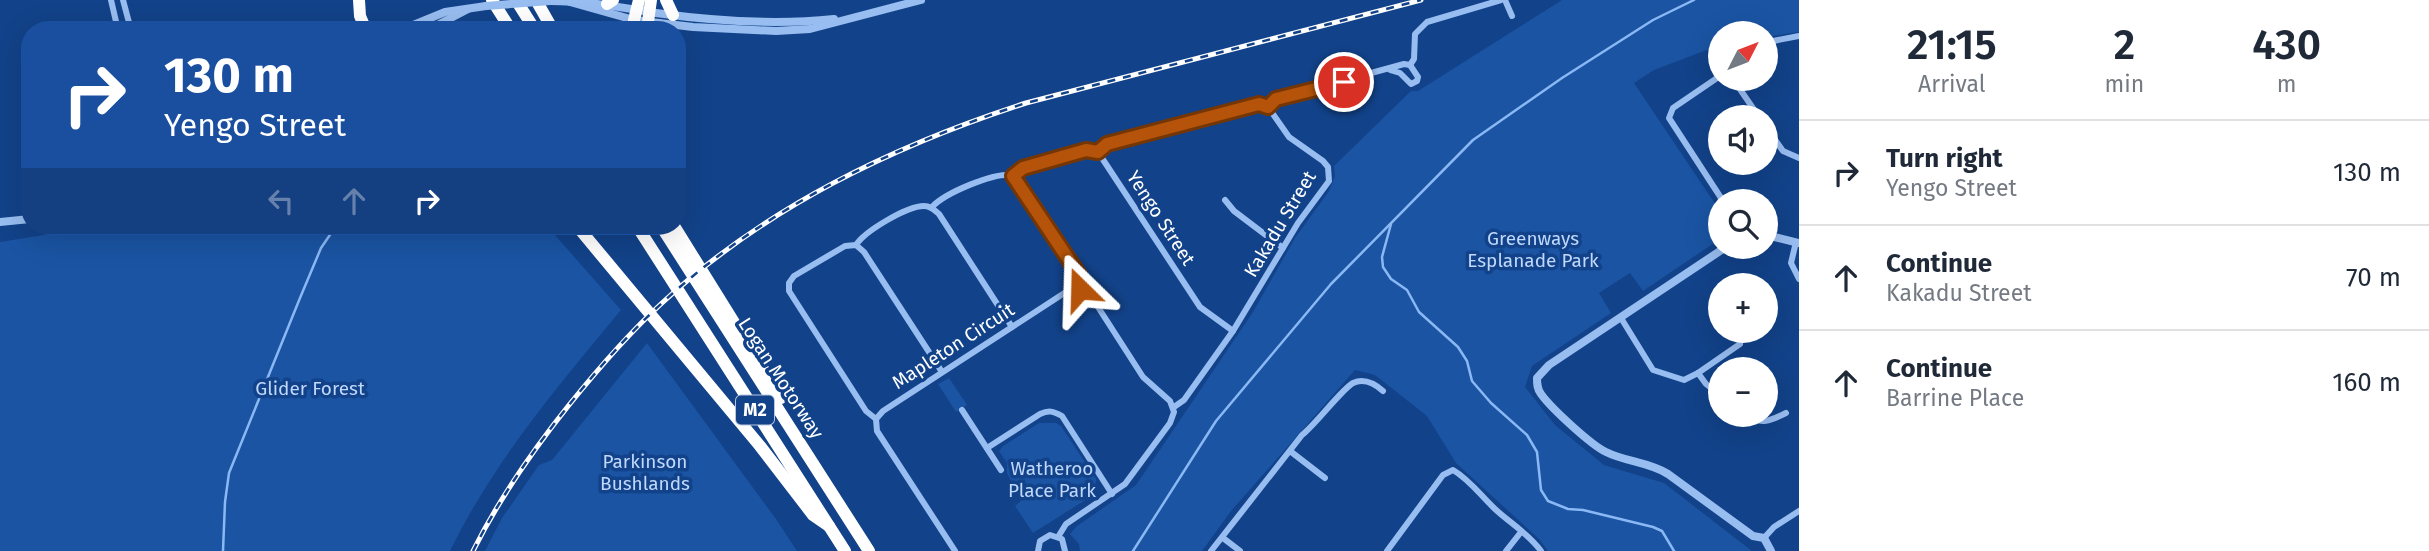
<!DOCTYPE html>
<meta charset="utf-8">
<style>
:root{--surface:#fff;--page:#f2f2f3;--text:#1f2937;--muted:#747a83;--line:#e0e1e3}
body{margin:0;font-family:"Fira Sans",sans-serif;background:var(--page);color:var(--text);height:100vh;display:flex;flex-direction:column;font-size:26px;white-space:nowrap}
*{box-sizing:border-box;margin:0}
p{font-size:23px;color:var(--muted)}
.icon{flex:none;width:38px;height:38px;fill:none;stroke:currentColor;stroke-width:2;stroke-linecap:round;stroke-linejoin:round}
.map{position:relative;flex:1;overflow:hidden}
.side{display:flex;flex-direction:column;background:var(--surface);width:630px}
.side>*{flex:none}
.banner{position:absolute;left:21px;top:21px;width:665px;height:214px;border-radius:28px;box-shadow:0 7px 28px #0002;background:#1a4fa0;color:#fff;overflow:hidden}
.needle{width:46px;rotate:48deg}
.controls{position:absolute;left:1708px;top:21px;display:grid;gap:14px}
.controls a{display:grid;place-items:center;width:70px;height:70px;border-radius:50%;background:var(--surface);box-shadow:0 7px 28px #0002;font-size:35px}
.pin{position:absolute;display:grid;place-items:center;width:60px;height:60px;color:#fff;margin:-30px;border:4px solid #fff;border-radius:50%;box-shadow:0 2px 7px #0007}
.me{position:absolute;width:77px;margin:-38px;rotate:338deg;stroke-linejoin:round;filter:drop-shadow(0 0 5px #0008)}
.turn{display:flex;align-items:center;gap:24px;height:147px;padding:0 28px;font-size:32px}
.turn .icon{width:91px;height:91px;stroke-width:2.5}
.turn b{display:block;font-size:49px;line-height:60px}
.lanes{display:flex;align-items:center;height:66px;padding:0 28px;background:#0003;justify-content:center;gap:35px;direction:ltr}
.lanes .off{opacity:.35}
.eta{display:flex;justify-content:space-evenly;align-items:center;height:119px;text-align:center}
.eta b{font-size:42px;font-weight:600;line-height:49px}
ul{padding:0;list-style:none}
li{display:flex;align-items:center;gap:21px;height:105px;padding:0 28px;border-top:2px solid var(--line)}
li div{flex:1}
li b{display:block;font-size:26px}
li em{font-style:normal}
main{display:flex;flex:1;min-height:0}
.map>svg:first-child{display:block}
</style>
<main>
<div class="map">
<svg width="1799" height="551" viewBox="0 0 1799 551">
<rect width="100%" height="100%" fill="#124289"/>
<g fill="#1a54a3">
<path d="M 1562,0 L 1799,0 L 1799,32 L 1766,37 L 1766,33 L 1720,33 L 1720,45 L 1654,70 L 1634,83 L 1720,211 L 1720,239 L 1643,291 L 1630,273 L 1599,293 L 1611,313 L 1532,366 L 1525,387 L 1555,425 L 1604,465 L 1664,483 L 1752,551 L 1548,551 L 1539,539 L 1456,463 L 1427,416 L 1375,375 L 1355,370 L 1231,511 L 1202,551 L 1080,551 L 1079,544 L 1070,534 L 1077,526 L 1136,485 L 1253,312 L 1295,238 L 1329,191 L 1335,176 L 1334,166 L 1411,91 L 1418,91 Z"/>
<path d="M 100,226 L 547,226 L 621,310 C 558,386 494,461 450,551 L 0,551 L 0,242 Z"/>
<path d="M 647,343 L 776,519 L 797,551 L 485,551 L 502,518 L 539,465 L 552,460 Z"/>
<path d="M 949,378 L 967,405 L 956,412 L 938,384 Z"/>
<path d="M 1039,423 L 1056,423 L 1061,426 L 1096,479 L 1095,494 L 1033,533 L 1015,506 L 1021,501 L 1007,473 L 1007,463 L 999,451 L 1003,446 Z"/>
</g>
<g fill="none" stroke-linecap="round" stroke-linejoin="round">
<g stroke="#8ab8f4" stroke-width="2.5">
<path d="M 1391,224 L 1382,257 L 1383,267 L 1391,279 L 1407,290 L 1419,312 L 1458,347 L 1467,361 L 1472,381 L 1491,403 L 1527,435 L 1537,452 L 1541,490 L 1548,501 L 1568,509 L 1583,510 L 1653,527 L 1662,531 L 1674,551"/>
<path d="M 223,551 L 225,502 L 229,473 L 300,298 L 321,248 L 336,226"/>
<path d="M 1133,551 L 1216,421 L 1331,284 L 1473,140 L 1562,78 L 1653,20 L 1694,0"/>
</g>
<g stroke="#98bdf0" stroke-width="6">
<path d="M 111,0 L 118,30"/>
<path d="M 123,0 L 131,30"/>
<path d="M 1505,0 L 1512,16"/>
<path d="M 1766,45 L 1773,41 L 1799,36"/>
<path d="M 1410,65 L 1414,59 L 1415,34 L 1427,22 L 1501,0"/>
<path d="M 1720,76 L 1673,108 L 1669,118 L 1723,201"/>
<path d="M 1733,79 L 1759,117"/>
<path d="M 1268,107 L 1276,99 L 1404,64 L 1410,65 L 1418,77 L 1417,81 L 1411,84 L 1400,73 L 1390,70"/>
<path d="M 1766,127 L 1783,151 L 1799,158"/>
<path d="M 1098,152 L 1107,144 L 1259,104 L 1268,107 L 1289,137 L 1323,161 L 1328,167 L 1329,181 L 1298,223 L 1233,331 L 1184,400 L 1174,407"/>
<path d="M 1013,175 L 1023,168 L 1086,150 L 1098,152 L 1200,307 L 1233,331"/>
<path d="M 1225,200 L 1234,211 L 1283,248"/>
<path d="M 932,207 C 945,193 994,172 1013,175 L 1079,275 L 1080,289"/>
<path d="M 1796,242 L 1791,263 L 1799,279"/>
<path d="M 856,245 C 865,231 907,206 924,206 C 931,206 934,210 939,214 L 1012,327"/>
<path d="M 1621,318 L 1653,370 L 1684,380 L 1698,373 L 1740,344"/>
<path d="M 1698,373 L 1706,384 L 1720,395"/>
<path d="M 962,410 L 1001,470"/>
<path d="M 1747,415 C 1761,426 1772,420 1786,413"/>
<path d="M 876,419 L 866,411 L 789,291 L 789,283 L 794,276 L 845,246 L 856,245 L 864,252 L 942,372"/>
<path d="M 987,448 L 1040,414 C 1049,410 1053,411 1062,416 L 1112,494"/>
<path d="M 1290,451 L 1325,478"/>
<path d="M 1223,538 L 1240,551"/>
<path d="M 1764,538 L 1774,527 L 1799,511"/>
<path d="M 955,551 L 877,431 L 876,419 L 883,411 L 1069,290 L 1080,289 L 1089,293 L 1143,377 L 1170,401 L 1174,412 L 1170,423 L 1125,484 L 1066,524 L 1058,537"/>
<path d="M 1038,551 L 1040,541 L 1050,535 L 1062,539 L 1065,551"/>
<path d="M 1211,551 L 1302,435 C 1316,424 1342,389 1353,383 C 1364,378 1374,383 1383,391"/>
<path d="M 1387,551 L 1443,475 L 1453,470 C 1470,480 1481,496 1495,509 C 1510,523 1529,534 1541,551"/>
<path d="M 1506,551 L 1521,532"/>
</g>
<g stroke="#98bdf0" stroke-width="8">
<path d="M 550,1 C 588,1 618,7 656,13 C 714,21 776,25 834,19"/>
<path d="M 570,2 L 634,20 L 693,27 L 776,31 L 810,29 L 921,0"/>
<path d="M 401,30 L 445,12 L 486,6"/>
<path d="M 428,30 L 468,9"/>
<path d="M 0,222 L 30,219"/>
<path d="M 1766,235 L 1799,243"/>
<path d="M 1726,247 L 1549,365 L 1537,378 C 1537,384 1537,389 1541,394 C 1551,408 1591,445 1606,452 C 1626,462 1649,462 1668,474 L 1753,536 L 1764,538 L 1771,551"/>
</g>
<g stroke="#fff" stroke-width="12">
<path d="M 359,0 L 360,16 L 366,30"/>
<path d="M 492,0 L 511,30"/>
<path d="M 516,0 L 535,30"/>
<path d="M 536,0 L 553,30"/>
<path d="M 666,0 L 673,15"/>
<path d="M 607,4 L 613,0"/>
<path d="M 634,20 L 639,0"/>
<path d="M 648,22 L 651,0"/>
<path d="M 577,226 L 760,446 L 813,515 L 829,526"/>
<path d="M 637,226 L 845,551"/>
<path d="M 661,226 L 869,551"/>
<path d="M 674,226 L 781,398"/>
</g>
<g stroke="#fff" stroke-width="5">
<path id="rail" d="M 473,551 C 499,499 533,450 569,405 C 598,369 628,334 662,303 C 766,207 893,146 1026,103 L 1421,0"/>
</g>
<use href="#rail" stroke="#124289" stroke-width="2.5" stroke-dasharray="8" stroke-linecap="butt"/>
<path stroke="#98bdf0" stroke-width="8" d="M 486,6 L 550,1"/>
</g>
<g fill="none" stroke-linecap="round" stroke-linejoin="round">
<g stroke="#753606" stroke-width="18">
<path id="route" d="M 1080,289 L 1079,275 L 1013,176 L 1023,168 L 1086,150 L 1098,152 L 1107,144 L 1259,104 L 1268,107 L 1276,99 L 1344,82"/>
</g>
<use href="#route" stroke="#b45309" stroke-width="12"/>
</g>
<g text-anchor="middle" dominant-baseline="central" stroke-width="7" stroke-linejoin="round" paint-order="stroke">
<rect fill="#124289" stroke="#b8c6dc" stroke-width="2" x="736" y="395.5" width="38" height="29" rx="5"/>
<g font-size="18" font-weight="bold" fill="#fff">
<text x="755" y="410">M2</text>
</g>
<g font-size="19" fill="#fff" stroke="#124289">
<text transform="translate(1161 218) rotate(57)">Yengo Street</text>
<text transform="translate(1280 224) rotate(-59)">Kakadu Street</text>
<text transform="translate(953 346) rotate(-33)">Mapleton Circuit</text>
<text transform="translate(781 378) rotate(57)">Logan Motorway</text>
</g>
<g font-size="19" fill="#bfd8fc" stroke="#124289">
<text x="1533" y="238">Greenways<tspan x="1533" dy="22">Esplanade Park</tspan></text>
<text x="310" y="388">Glider Forest</text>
<text x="645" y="461">Parkinson<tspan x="645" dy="22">Bushlands</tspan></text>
<text x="1052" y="468">Watheroo<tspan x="1052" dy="22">Place Park</tspan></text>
</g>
</g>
</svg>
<div class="controls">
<a><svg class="needle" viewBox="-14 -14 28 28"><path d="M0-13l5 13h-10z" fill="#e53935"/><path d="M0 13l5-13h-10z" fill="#747a83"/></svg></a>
<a><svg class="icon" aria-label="sound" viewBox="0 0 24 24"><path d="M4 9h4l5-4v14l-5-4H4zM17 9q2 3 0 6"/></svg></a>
<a><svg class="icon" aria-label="search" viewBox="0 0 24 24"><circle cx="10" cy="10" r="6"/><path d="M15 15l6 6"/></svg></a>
<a>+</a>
<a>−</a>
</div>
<div class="pin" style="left:1344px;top:82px;background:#d93025"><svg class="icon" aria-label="arrive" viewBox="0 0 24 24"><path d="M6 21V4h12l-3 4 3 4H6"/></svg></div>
<svg class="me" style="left:1080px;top:289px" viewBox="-20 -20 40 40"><path d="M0-17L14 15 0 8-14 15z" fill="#b45309" stroke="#fff" stroke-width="4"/></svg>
<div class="banner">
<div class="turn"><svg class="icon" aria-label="right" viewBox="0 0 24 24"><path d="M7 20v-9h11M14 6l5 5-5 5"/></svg><div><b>130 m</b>Yengo Street</div></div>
<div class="lanes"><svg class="icon off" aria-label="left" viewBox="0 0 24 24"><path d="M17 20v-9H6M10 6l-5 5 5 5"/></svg><svg class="icon off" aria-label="ahead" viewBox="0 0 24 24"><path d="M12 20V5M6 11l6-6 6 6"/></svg><svg class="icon" aria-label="right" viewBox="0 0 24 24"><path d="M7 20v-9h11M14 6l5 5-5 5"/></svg></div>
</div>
</div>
<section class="side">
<div class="eta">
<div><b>21:15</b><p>Arrival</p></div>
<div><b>2</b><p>min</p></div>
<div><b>430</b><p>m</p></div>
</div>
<ul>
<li><svg class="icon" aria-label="right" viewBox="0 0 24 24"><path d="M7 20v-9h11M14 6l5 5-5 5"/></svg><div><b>Turn right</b><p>Yengo Street</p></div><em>130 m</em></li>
<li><svg class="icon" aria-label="ahead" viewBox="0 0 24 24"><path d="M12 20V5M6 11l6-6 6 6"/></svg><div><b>Continue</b><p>Kakadu Street</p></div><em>70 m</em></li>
<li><svg class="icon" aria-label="ahead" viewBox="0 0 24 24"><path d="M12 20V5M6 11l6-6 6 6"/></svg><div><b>Continue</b><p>Barrine Place</p></div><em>160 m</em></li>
</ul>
</section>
</main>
